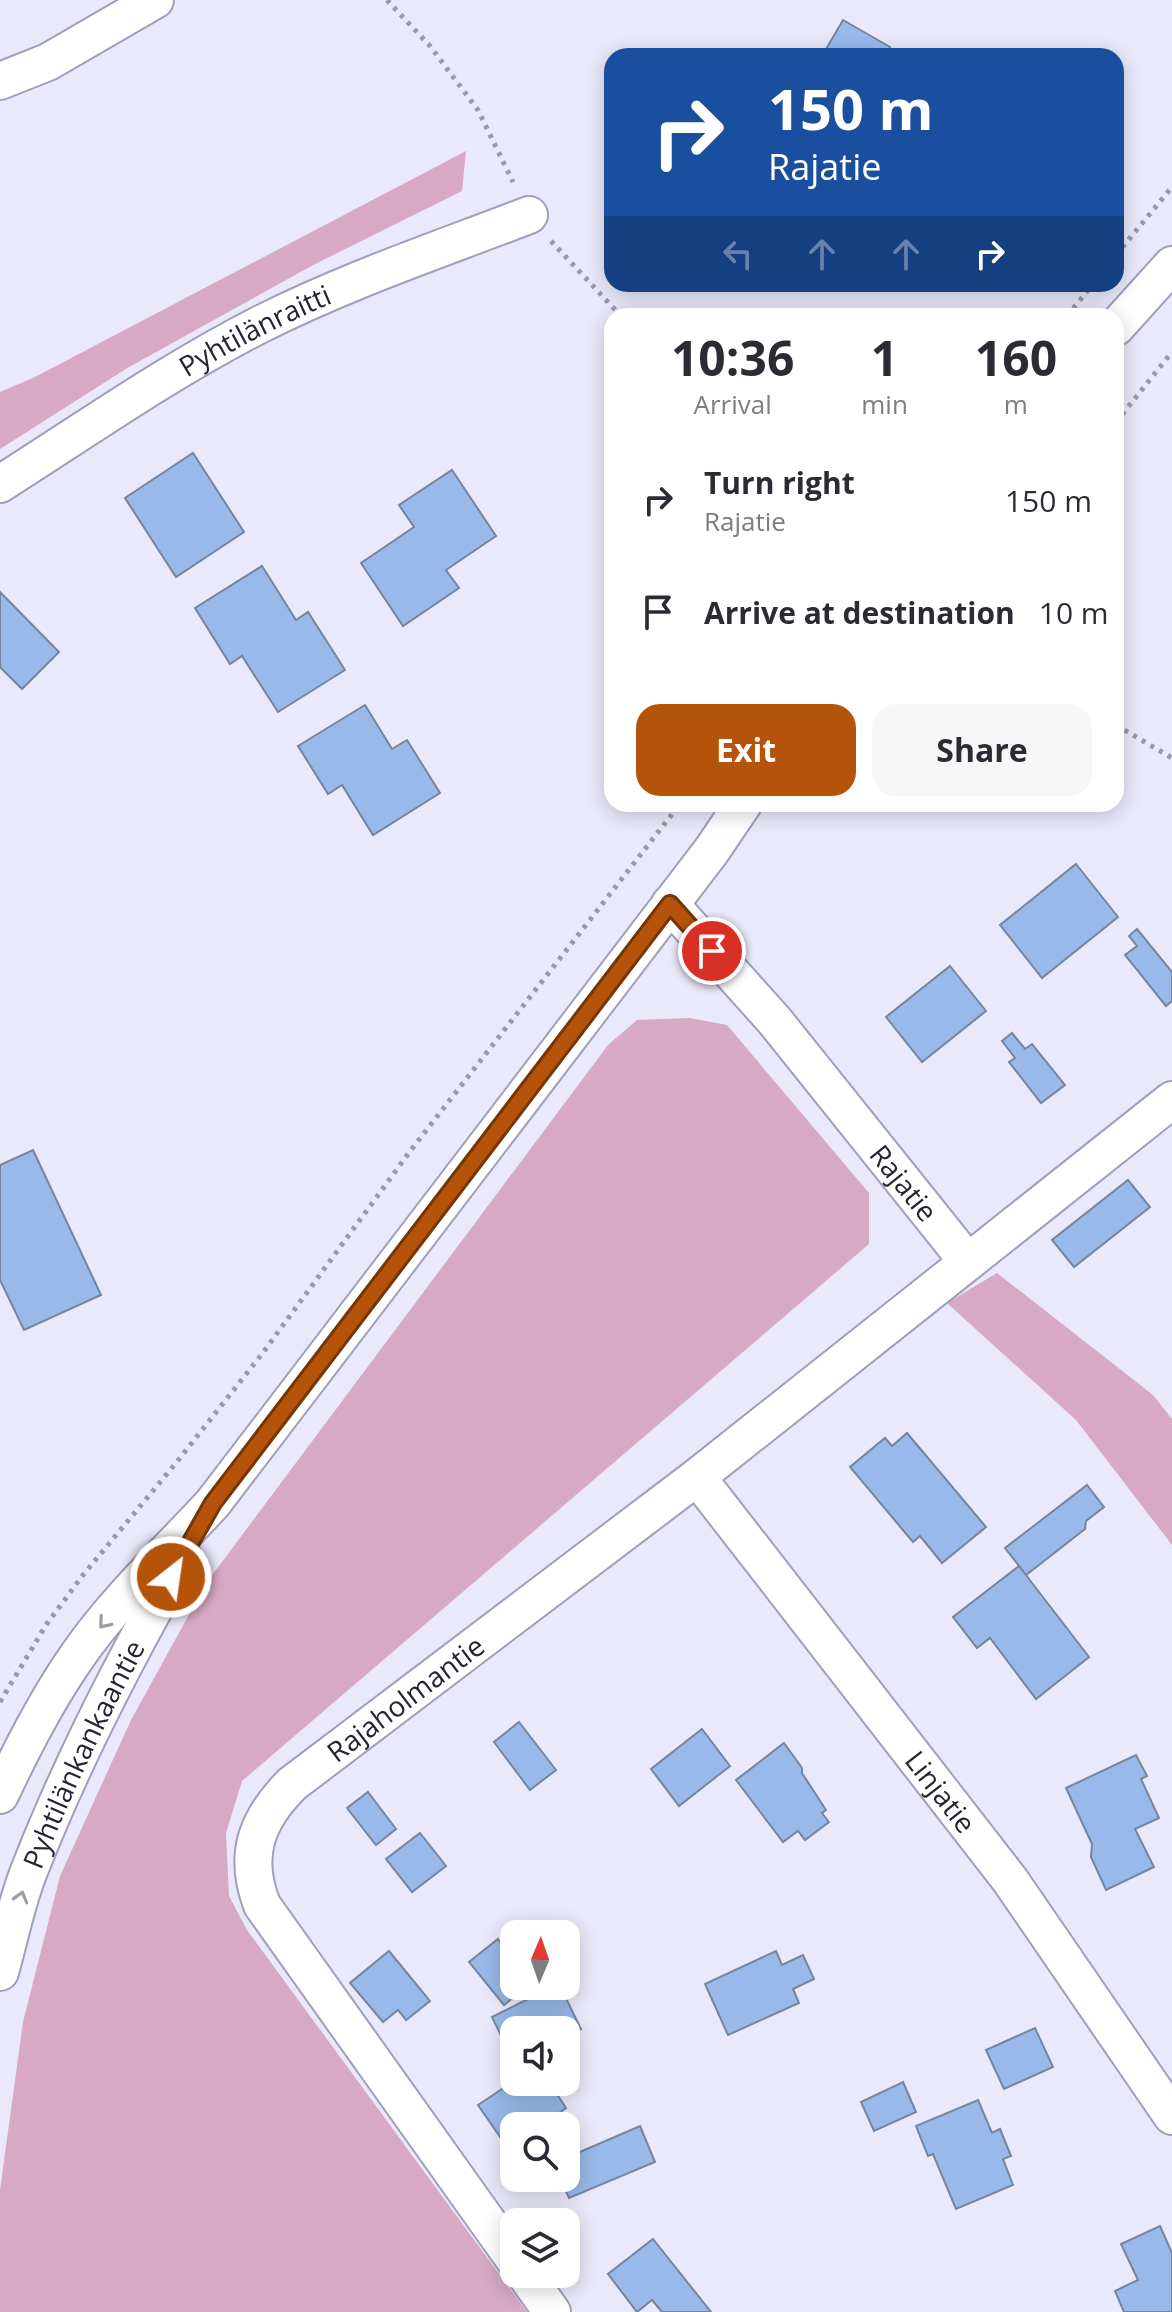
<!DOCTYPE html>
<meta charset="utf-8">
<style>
:root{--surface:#fff;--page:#f7f7f7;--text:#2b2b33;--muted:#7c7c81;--accent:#b45309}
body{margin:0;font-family:"Open Sans",sans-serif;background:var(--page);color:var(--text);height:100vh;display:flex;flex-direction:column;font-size:30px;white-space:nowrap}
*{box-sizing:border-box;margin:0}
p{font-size:26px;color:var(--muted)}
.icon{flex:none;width:44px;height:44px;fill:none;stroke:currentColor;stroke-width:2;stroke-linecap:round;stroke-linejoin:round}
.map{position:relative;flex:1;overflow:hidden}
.side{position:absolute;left:604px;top:308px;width:520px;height:504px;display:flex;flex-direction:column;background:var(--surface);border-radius:24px;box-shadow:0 4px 20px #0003}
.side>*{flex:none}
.banner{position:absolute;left:604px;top:48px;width:520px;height:244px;border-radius:24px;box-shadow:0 4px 20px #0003;background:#1a4fa0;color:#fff;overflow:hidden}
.needle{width:52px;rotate:2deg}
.tools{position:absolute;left:500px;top:1920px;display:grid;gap:16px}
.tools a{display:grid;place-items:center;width:80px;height:80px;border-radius:16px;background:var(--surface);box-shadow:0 4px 20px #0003;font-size:40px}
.pin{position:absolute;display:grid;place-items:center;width:68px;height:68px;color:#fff;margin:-34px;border:4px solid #fff;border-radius:50%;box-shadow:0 2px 8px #0007}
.me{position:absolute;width:88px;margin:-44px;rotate:30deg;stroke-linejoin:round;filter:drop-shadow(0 0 6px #0008)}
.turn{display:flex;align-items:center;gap:28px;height:168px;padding:0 32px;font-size:36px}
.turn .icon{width:104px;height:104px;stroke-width:2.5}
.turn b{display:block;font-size:56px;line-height:68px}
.lanes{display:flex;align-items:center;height:76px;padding:0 32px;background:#0003;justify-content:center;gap:40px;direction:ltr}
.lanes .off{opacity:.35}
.eta{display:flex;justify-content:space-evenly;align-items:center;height:136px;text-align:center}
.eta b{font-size:48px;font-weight:700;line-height:56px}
.action{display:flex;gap:16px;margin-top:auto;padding:16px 32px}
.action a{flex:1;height:92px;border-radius:24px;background:var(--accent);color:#fff;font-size:32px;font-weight:700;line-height:92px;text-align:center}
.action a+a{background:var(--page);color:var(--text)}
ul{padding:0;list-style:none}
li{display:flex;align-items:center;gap:24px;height:112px;padding:0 32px}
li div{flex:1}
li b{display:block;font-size:30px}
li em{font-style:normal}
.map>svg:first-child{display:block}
</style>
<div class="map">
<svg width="1172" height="2312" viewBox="0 0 1172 2312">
<rect width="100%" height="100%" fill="#e9e9fb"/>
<g fill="#d7a9c5">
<path d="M 466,151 L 462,191 L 315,264 L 129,367 L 0,449 L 0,392 L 35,377 Z"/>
<path d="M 690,1018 L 727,1025 L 869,1193 L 869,1244 L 242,1781 L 226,1833 L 229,1896 L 247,1930 L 527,2312 L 0,2312 L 0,2190 L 23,2022 L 60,1876 L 131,1720 L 207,1582 L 608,1045 L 637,1020 Z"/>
<path d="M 997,1273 L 1153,1395 L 1172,1419 L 1172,1545 L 1076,1420 L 947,1303 Z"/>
</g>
<g fill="#99b9ea" stroke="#76859d" stroke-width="2">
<path d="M 843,20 L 890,47 L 884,56 L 822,56 Z"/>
<path d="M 193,453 L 244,532 L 176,577 L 125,498 Z"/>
<path d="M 452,470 L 496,536 L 446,570 L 459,588 L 403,626 L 361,563 L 414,527 L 399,505 Z"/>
<path d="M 262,566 L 296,620 L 308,612 L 345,670 L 278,712 L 242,656 L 230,664 L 195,608 Z"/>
<path d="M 0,592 L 59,652 L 22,689 L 0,667 Z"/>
<path d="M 365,705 L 392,749 L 407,740 L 440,793 L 373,835 L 342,785 L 328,794 L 298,746 Z"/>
<path d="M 1076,864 L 1118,917 L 1042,978 L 1000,925 Z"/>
<path d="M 1137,929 L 1172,972 L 1172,1001 L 1166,1006 L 1125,955 L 1137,946 L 1129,936 Z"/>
<path d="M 950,966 L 986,1011 L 922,1062 L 886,1017 Z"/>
<path d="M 1012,1033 L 1025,1049 L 1032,1044 L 1065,1085 L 1041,1103 L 1009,1062 L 1015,1058 L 1002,1041 Z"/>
<path d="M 33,1150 L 101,1295 L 24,1330 L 0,1280 L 0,1165 Z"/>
<path d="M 1128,1180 L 1150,1207 L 1074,1267 L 1052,1240 Z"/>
<path d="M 907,1433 L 986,1527 L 942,1563 L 920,1536 L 913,1542 L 850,1467 L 885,1438 L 892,1446 Z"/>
<path d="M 1087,1485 L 1104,1507 L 1086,1521 L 1085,1529 L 1026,1575 L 1005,1548 Z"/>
<path d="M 1019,1566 L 1089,1657 L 1036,1699 L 990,1638 L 977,1648 L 953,1617 Z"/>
<path d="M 519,1722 L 556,1770 L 530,1790 L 494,1742 Z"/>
<path d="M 702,1729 L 730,1766 L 679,1806 L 651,1769 Z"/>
<path d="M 784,1743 L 802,1768 L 802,1773 L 826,1810 L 822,1813 L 829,1822 L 805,1840 L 798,1831 L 783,1842 L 736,1780 Z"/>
<path d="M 1136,1755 L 1147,1776 L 1141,1779 L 1159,1818 L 1135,1829 L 1154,1867 L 1106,1890 L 1091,1857 L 1092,1844 L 1066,1788 Z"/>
<path d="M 368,1792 L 396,1829 L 376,1845 L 347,1808 Z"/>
<path d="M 420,1833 L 446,1866 L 412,1892 L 386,1859 Z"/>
<path d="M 498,1939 L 514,1960 L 514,1986 L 528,1986 L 504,2005 L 469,1962 Z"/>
<path d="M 389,1951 L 430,2001 L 406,2020 L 398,2010 L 383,2022 L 350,1983 Z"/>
<path d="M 776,1951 L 782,1965 L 803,1955 L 814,1979 L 793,1989 L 799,2003 L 728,2035 L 705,1984 Z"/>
<path d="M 554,1986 L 560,1986 L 581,2029 L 566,2037 L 566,2030 L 514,2030 L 514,2062 L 492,2017 Z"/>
<path d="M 1035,2028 L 1053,2067 L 1004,2089 L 986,2050 Z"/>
<path d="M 514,2081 L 532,2082 L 537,2090 L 549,2082 L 566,2108 L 555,2116 L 562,2126 L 514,2126 L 514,2157 L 478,2105 Z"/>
<path d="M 903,2082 L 916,2112 L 874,2131 L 861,2102 Z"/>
<path d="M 978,2100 L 992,2133 L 1000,2129 L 1011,2156 L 1003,2159 L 1013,2185 L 956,2209 L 933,2154 L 928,2156 L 916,2126 Z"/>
<path d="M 640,2126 L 655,2162 L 569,2198 L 560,2178 L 566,2178 L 566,2158 Z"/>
<path d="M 1160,2226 L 1172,2253 L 1172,2312 L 1124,2312 L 1115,2291 L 1138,2280 L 1121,2244 Z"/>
<path d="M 653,2239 L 711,2312 L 662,2312 L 652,2300 L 637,2312 L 608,2274 Z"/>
</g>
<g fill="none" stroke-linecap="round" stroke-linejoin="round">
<g stroke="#a09fbb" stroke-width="40">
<g id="minor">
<path d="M 0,81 L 48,62 L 155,0"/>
<path d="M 1116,327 L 1172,265"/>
<path id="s1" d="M 0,484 C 85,430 169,371 259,325 C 346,281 438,250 529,215"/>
<path id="s2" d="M 670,904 L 774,1020 L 968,1262 L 1172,1100"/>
<path id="s3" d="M 697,1477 L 1010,1880 L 1172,2116"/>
<path d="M 0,1795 C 23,1746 47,1699 78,1655 C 116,1600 168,1552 213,1503 L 712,850 L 743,804"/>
<path id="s4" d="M 0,1972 C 10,1937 17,1899 31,1866 C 73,1759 126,1657 183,1557"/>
<path id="s5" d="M 514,2259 L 262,1905 C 243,1856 256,1820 292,1784 L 697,1477 L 968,1262"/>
<path d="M 525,2274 L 552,2312"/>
</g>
</g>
<g stroke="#9a99a8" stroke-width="5" stroke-dasharray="4 6" stroke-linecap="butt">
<path d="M 387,0 L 430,46 L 478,110 L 513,182"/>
<path d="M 551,241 L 621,316"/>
<path d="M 1116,255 L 1172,187"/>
<path d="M 1067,316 L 1093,284"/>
<path d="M 1116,422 L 1172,352"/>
<path d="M 1116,725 L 1172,758"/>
<path d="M 0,1702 L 46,1625 L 83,1575 L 176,1463 L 262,1354 L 411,1150 L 680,804"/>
</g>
<use href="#minor" stroke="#fff" stroke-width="36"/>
</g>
<defs><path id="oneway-chevron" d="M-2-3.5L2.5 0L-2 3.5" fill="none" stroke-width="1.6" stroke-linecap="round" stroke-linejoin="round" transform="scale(2)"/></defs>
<g stroke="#9d9ca1">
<use href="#oneway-chevron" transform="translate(104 1623) rotate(130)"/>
<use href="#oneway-chevron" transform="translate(21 1897) rotate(-74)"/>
</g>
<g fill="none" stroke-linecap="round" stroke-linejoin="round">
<g stroke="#753606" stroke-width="20">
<path id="route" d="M 171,1577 L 213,1503 L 670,904 L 712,951"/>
</g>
<use href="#route" stroke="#b45309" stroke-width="14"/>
</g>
<g text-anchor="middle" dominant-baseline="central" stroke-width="8" stroke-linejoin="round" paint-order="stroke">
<g font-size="28" fill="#25242f" stroke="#fff">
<text stroke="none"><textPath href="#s1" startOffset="298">Pyhtilänraitti</textPath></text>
<text stroke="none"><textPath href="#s2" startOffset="364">Rajatie</textPath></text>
<text stroke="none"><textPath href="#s5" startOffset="710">Rajaholmantie</textPath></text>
<text stroke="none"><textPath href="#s4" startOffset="234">Pyhtilänkankaantie</textPath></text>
<text stroke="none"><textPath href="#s3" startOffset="398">Linjatie</textPath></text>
</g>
</g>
</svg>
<div class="tools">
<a><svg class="needle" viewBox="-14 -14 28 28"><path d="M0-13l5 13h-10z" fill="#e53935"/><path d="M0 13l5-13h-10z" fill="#7c7c81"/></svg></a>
<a><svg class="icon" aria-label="sound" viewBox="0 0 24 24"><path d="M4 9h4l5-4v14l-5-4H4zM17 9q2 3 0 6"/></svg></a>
<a><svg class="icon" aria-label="search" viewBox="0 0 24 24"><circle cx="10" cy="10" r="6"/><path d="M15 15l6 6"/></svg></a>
<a><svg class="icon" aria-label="layers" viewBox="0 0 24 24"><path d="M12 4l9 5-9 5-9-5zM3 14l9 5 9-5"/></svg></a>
</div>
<div class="pin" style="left:712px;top:951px;background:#d93025"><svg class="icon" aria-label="arrive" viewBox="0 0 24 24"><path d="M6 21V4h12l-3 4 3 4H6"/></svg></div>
<svg class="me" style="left:171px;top:1577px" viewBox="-20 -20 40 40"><circle r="17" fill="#b45309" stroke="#fff" stroke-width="3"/><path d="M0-11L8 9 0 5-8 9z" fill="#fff"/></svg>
<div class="banner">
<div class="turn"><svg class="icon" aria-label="right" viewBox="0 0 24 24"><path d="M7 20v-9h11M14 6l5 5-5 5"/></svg><div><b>150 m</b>Rajatie</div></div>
<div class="lanes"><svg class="icon off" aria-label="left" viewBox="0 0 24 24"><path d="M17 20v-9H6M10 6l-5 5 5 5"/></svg><svg class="icon off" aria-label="ahead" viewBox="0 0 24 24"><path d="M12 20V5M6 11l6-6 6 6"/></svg><svg class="icon off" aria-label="ahead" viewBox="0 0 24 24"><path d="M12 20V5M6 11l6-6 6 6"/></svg><svg class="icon" aria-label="right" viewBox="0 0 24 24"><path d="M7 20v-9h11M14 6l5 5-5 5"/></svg></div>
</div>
<section class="side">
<div class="eta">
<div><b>10:36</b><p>Arrival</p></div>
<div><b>1</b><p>min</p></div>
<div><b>160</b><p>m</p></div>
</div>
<ul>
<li><svg class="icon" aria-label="right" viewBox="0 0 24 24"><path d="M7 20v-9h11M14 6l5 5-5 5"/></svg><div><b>Turn right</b><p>Rajatie</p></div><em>150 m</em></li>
<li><svg class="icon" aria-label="arrive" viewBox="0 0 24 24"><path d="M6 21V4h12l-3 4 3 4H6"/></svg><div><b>Arrive at destination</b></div><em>10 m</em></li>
</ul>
<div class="action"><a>Exit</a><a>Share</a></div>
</section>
</div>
